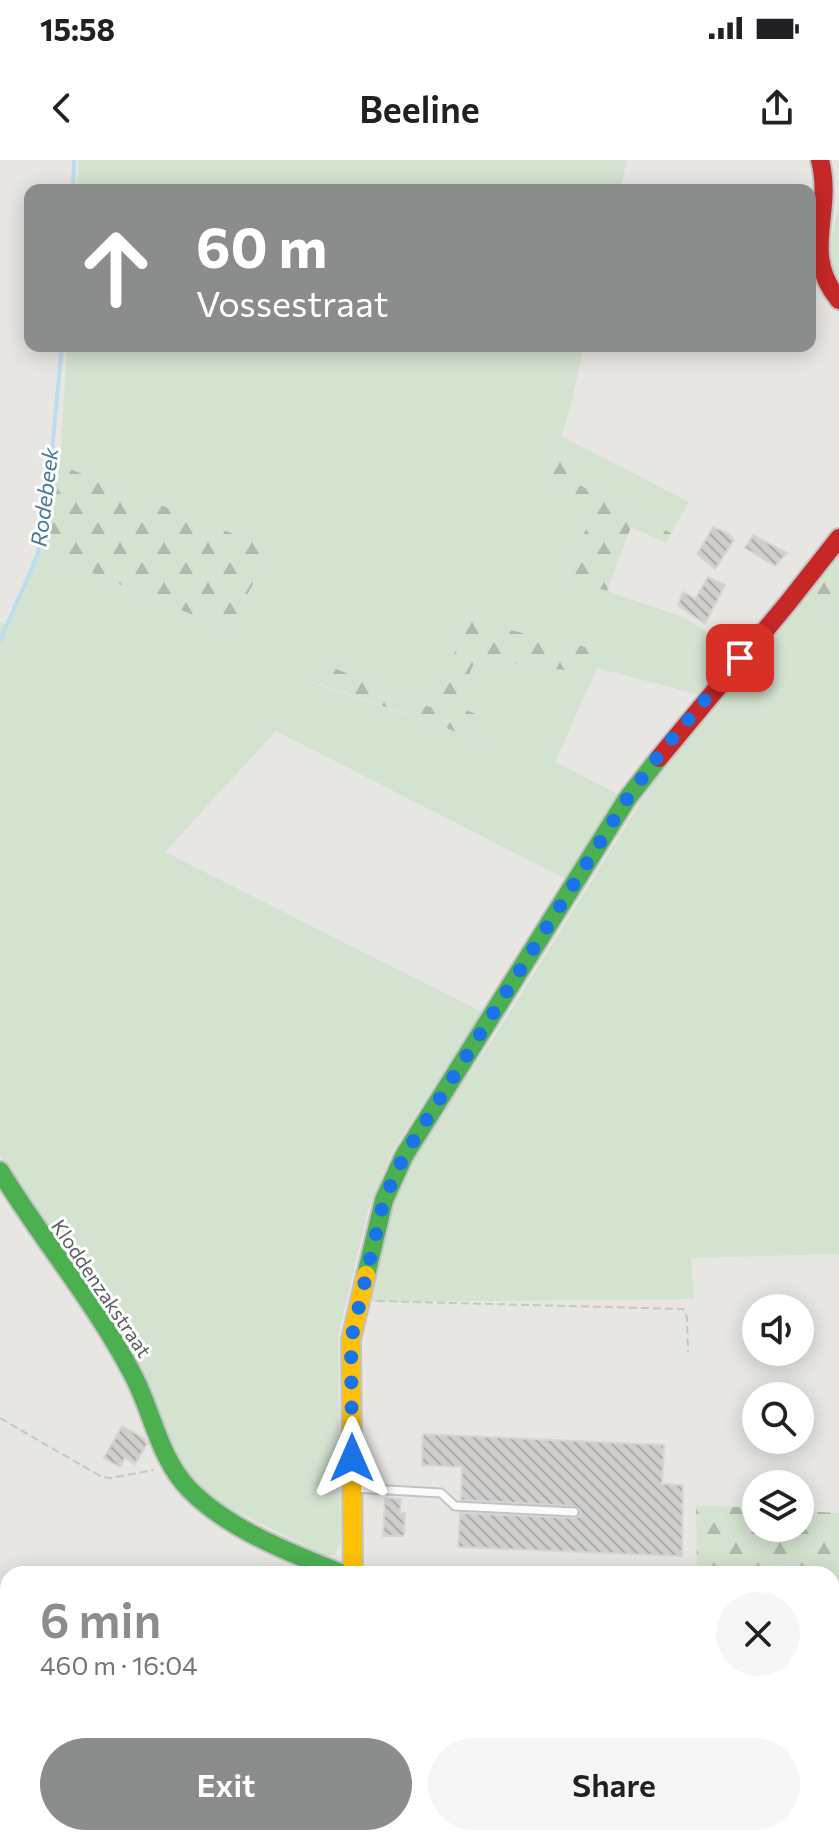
<!DOCTYPE html>
<meta charset="utf-8">
<style>
:root{--surface:#fff;--page:#f6f6f6;--text:#202124;--muted:#757577;--accent:#8b8d8d}
body{margin:0;font-family:Commissioner,sans-serif;background:var(--page);color:var(--text);height:100vh;display:flex;flex-direction:column;font-size:30px;white-space:nowrap}
*{box-sizing:border-box;margin:0}
p{font-size:26px;color:var(--muted)}
.icon{flex:none;width:44px;height:44px;fill:none;stroke:currentColor;stroke-width:2;stroke-linecap:round;stroke-linejoin:round}
.map{position:relative;flex:1;overflow:hidden}
.panel{position:absolute;left:0px;top:1406px;width:840px;height:280px;display:flex;flex-direction:column;background:var(--surface);border-radius:24px 24px 0 0;box-shadow:0 4px 20px #0003}
.panel>*{flex:none}
.top-card{position:absolute;left:24px;top:24px;width:792px;height:168px;border-radius:16px;box-shadow:0 4px 20px #0003;background:#8b8d8d;color:#fff;overflow:hidden}
.fabs{position:absolute;left:742px;top:1134px;display:grid;gap:16px}
.fabs a{display:grid;place-items:center;width:72px;height:72px;border-radius:50%;background:var(--surface);box-shadow:0 4px 20px #0003;font-size:40px}
.pin{position:absolute;display:grid;place-items:center;width:68px;height:68px;color:#fff;margin:-34px;border-radius:16px;box-shadow:0 4px 12px #0006}
.me{position:absolute;width:88px;margin:-44px;rotate:0deg;stroke-linejoin:round;filter:drop-shadow(0 0 6px #0008)}
.turn{display:flex;align-items:center;gap:28px;height:168px;padding:0 40px;font-size:36px}
.turn .icon{width:104px;height:104px;stroke-width:2.5}
.turn b{display:block;font-size:56px;line-height:68px}
.round{display:grid;place-items:center;flex:none;width:84px;height:84px;border-radius:42px;background:var(--page)}
.summary{display:flex;align-items:center;justify-content:space-between;height:136px;padding:0 40px}
h1{font-size:48px;font-weight:600;line-height:60px;color:var(--accent)}
.primary-button{display:flex;gap:16px;margin-top:auto;padding:16px 40px}
.primary-button a{flex:1;height:92px;border-radius:48px;background:var(--accent);color:#fff;font-size:32px;font-weight:600;line-height:92px;text-align:center}
.primary-button a+a{background:var(--page);color:var(--text)}
.status{display:flex;justify-content:space-between;align-items:center;height:56px;padding:0 40px;background:var(--surface);direction:ltr}
.status svg{height:22px;fill:currentColor}
header{display:flex;justify-content:space-between;align-items:center;height:104px;padding:0 40px;background:var(--surface);font-size:36px;font-weight:600}
.map>svg:first-child{display:block}
</style>
<div class="status"><b>15:58</b><svg viewBox="0 0 49 12"><path d="M0 12V9h3v3zM5 12V6h3v6zM10 12V3h3v9zM15 12V0h3v12zM26 1h20v11H26zM47 4h2v5h-2z"/></svg></div>
<header><svg class="icon" aria-label="back" viewBox="0 0 24 24"><path d="M15 5l-7 7 7 7"/></svg>Beeline<svg class="icon" aria-label="share" viewBox="0 0 24 24"><path d="M12 15V3M7 8l5-5 5 5M5 13v7h14v-7"/></svg></header>
<div class="map">
<svg width="839" height="1686" viewBox="0 0 839 1686">
<defs>
<pattern id="forest-firs" width="22" height="20" patternUnits="userSpaceOnUse" patternTransform="scale(2)"><rect width="22" height="20" fill="#d4e2d0"/><path d="M5 1l3.5 6h-7zM16 11l3.5 6h-7z" fill="#afbaac"/></pattern>
<pattern id="building-back-hatch" width="6" height="6" patternUnits="userSpaceOnUse" patternTransform="scale(2)"><rect width="6" height="6" fill="#cfcecc"/><path d="M-1 5l2 2M0 0l6 6M5-1l2 2" fill="none" stroke="#abaaa9"/></pattern>
</defs>
<rect width="100%" height="100%" fill="#e8e6e3"/>
<g fill="#d4e2d0" fill-rule="evenodd">
<path d="M 79,0 L 627,0 L 620,30 L 77,30 Z"/>
<path d="M 839,45 L 839,130 L 827,101 Z"/>
<path d="M 67,186 L 584,186 L 571,244 L 546,330 L 592,353 L 566,417 L 686,458 L 735,492 L 700,535 L 597,508 L 555,602 L 620,635 L 566,719 L 276,571 L 165,692 L 482,852 L 393,990 L 368,1050 L 338,1177 L 341,1383 L 334,1395 L 323,1395 L 220,1343 L 195,1325 L 177,1301 L 38,1056 L 0,996 L 0,462 L 8,465 L 37,390 L 229,470 L 270,390 L 60,305 ZM 469,461 L 585,513 L 476,498 L 456,546 L 482,581 L 314,523 L 324,504 L 431,547 Z"/>
<path d="M 575,283 L 689,342 L 671,373 L 566,318 Z"/>
<path d="M 805,438 L 839,452 L 839,1094 L 691,1098 L 694,1139 L 368,1142 L 397,1028 L 425,979 L 496,874 L 658,614 L 773,474 Z"/>
<rect x="832" y="1455" width="7" height="196"/>
<path d="M 0,1459 L 8,1463 L 8,1518 L 0,1532 Z"/>
<path d="M 0,1591 L 8,1594 L 8,1678 L 195,1678 L 212,1686 L 0,1686 Z"/>
</g>
<g fill="url(#forest-firs)">
<path d="M 562,276 L 575,283 L 566,318 L 671,373 L 666,383 L 631,367 L 607,431 L 566,418 L 592,354 L 546,331 Z"/>
<path d="M 60,305 L 271,389 L 229,470 L 37,390 Z"/>
<path d="M 839,394 L 839,452 L 805,438 Z"/>
<path d="M 469,461 L 595,489 L 585,513 L 476,498 L 456,546 L 488,559 L 483,581 L 314,522 L 324,504 L 430,547 Z"/>
<path d="M 696,1345 L 756,1348 L 756,1368 L 800,1368 L 800,1351 L 839,1353 L 839,1455 L 832,1455 L 832,1414 L 697,1414 Z"/>
</g>
<g fill="none" stroke-linecap="round" stroke-linejoin="round">
<g stroke="#bbdeee" stroke-width="4">
<path d="M 73,30 L 74,0"/>
<path d="M 0,481 L 38,394 L 49,321 L 62,186"/>
</g>
</g>
<g fill="url(#building-back-hatch)" stroke="#d7d5d2" stroke-width="2">
<path d="M 713,367 L 728,373 L 734,380 L 715,409 L 697,394 Z"/>
<path d="M 753,375 L 787,393 L 775,406 L 745,388 Z"/>
<path d="M 708,417 L 725,425 L 705,464 L 678,445 L 683,432 L 695,439 Z"/>
<path d="M 122,1266 L 145,1279 L 147,1284 L 135,1304 L 125,1298 L 120,1307 L 104,1298 Z"/>
<path d="M 423,1274 L 664,1285 L 662,1324 L 683,1325 L 682,1396 L 458,1387 L 460,1353 L 574,1358 L 579,1356 L 580,1350 L 574,1346 L 461,1340 L 462,1307 L 422,1305 Z"/>
<path d="M 385,1338 L 401,1339 L 400,1353 L 405,1353 L 404,1376 L 383,1376 Z"/>
</g>
<g fill="none" stroke-linecap="round" stroke-linejoin="round">
<g stroke="#c4c3c4" stroke-width="11">
<path id="lane" d="M 354,1328 L 441,1333 L 455,1346 L 574,1352"/>
</g>
<g stroke="#c4c3c4" stroke-width="18">
<g id="street">
<path d="M 832,1670 L 839,1669"/>
<path d="M 363,1678 L 364,1686"/>
<path d="M 806,1686 L 814,1678"/>
</g>
</g>
<g stroke="#c3c3c3" stroke-width="22">
<g id="fast">
<path d="M 0,1011 C 42,1080 96,1143 133,1215 C 153,1253 159,1298 189,1329 C 229,1370 291,1393 343,1414"/>
<path d="M 366,1115 L 384,1040 L 404,996 L 627,639 L 659,598"/>
</g>
</g>
<g stroke="#c3c3c3" stroke-width="22">
<path id="slow" d="M 353,1414 L 351,1180 L 366,1115"/>
</g>
<g stroke="#c3c3c3" stroke-width="22">
<g id="jam">
<path d="M 820,0 C 834,55 800,92 839,140"/>
<path d="M 659,598 L 787,444 L 839,378"/>
</g>
</g>
<g stroke="#c5c8c5" stroke-width="2" stroke-dasharray="8 4" stroke-linecap="butt">
<path d="M 377,1141 L 683,1149 L 687,1157 L 688,1192"/>
<path d="M 0,1258 L 102,1317 L 110,1318 L 154,1310"/>
<path d="M 832,1512 L 839,1502"/>
<path d="M 0,1522 L 8,1506"/>
<path d="M 0,1591 L 8,1594"/>
<path d="M 195,1678 L 212,1686"/>
</g>
<use href="#lane" stroke="#fcfbfb" stroke-width="7"/>
<use href="#street" stroke="#fcfbfb" stroke-width="14"/>
<use href="#fast" stroke="#4caf50" stroke-width="18"/>
<use href="#slow" stroke="#ffc107" stroke-width="18"/>
<use href="#jam" stroke="#c62828" stroke-width="18"/>
</g>
<g fill="none" stroke-linecap="round" stroke-linejoin="round">
<path stroke="#1a73e8" stroke-width="14" stroke-dasharray="0 25.2" d="M 352,1298 L 351,1180 L 384,1040 L 404,996 L 627,639 L 661,592 L 740,498"/>
</g>
<g text-anchor="middle" dominant-baseline="central" stroke-width="6" stroke-linejoin="round" paint-order="stroke">
<g font-size="20" fill="#595d5f" stroke="#fff">
<text transform="translate(102 1128) rotate(56)">Kloddenzakstraat</text>
</g>
<g font-size="22" font-style="italic" fill="#467899" stroke="#fff">
<text transform="translate(44 337) rotate(-83)">Rodebeek</text>
</g>
</g>
</svg>
<div class="fabs">
<a><svg class="icon" aria-label="sound" viewBox="0 0 24 24"><path d="M4 9h4l5-4v14l-5-4H4zM17 9q2 3 0 6"/></svg></a>
<a><svg class="icon" aria-label="search" viewBox="0 0 24 24"><circle cx="10" cy="10" r="6"/><path d="M15 15l6 6"/></svg></a>
<a><svg class="icon" aria-label="layers" viewBox="0 0 24 24"><path d="M12 4l9 5-9 5-9-5zM3 14l9 5 9-5"/></svg></a>
</div>
<div class="pin" style="left:740px;top:498px;background:#d93025"><svg class="icon" aria-label="arrive" viewBox="0 0 24 24"><path d="M6 21V4h12l-3 4 3 4H6"/></svg></div>
<svg class="me" style="left:352px;top:1298px" viewBox="-20 -20 40 40"><path d="M0-17L14 15 0 8-14 15z" fill="#1a73e8" stroke="#fff" stroke-width="4"/></svg>
<div class="top-card">
<div class="turn"><svg class="icon" aria-label="ahead" viewBox="0 0 24 24"><path d="M12 20V5M6 11l6-6 6 6"/></svg><div><b>60 m</b>Vossestraat</div></div>
</div>
<section class="panel">
<div class="summary"><div><h1>6 min</h1><p>460 m · 16:04</p></div><a class="round"><svg class="icon" aria-label="close" viewBox="0 0 24 24"><path d="M6 6l12 12M18 6L6 18"/></svg></a></div>
<div class="primary-button"><a>Exit</a><a>Share</a></div>
</section>
</div>
